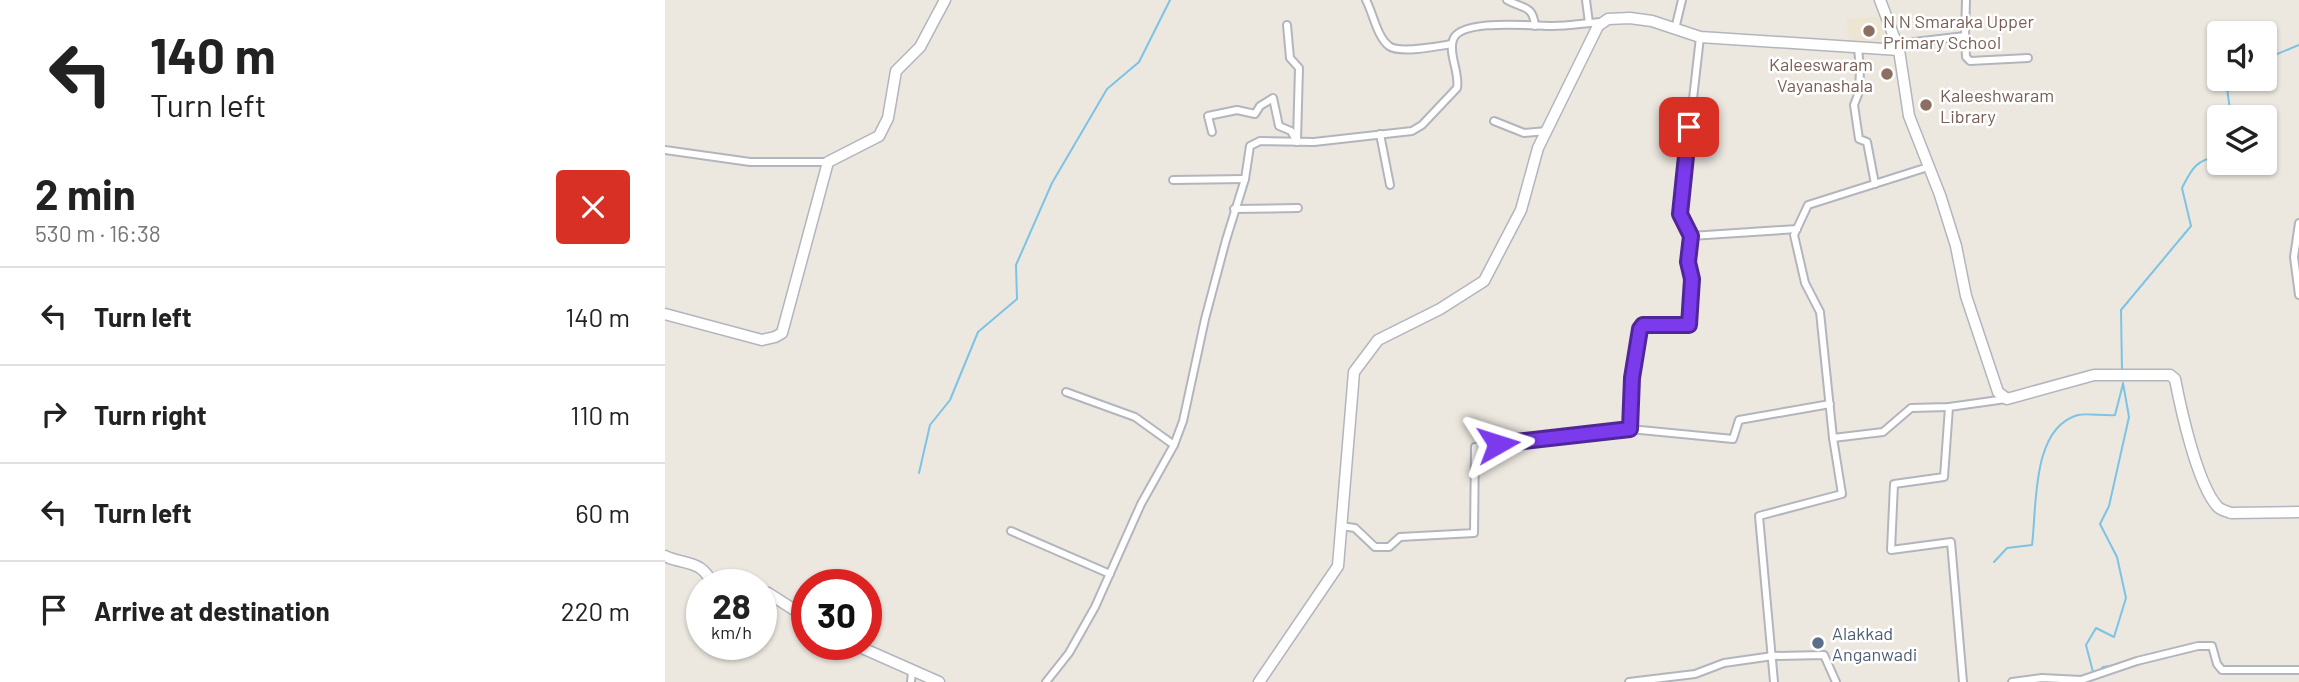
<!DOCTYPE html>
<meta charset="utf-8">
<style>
:root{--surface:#fff;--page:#f2f2f2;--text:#222;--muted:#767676;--line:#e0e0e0}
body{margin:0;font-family:Barlow,sans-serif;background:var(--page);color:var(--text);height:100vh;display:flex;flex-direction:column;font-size:26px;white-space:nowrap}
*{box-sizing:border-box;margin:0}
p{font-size:23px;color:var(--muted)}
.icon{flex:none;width:38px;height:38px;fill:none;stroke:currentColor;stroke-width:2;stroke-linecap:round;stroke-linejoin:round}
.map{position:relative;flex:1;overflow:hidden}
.side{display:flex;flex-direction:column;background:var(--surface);width:665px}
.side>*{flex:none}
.top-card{background:#fff;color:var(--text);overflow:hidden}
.controls{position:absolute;left:1542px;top:21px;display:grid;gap:14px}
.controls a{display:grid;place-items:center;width:70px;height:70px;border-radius:7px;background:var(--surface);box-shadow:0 2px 5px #0004;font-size:35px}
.speed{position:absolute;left:21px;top:569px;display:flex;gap:14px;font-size:35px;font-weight:700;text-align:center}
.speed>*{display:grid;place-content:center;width:91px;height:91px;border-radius:50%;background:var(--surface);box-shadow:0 2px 5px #0004;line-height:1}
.speed small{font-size:18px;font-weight:400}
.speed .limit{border:10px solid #d22;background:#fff;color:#111}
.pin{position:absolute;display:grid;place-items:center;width:60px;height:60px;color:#fff;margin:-30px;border-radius:14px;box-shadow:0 4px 10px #0006}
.me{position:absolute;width:77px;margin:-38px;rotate:84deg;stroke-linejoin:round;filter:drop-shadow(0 0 5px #0008)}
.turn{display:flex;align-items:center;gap:24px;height:147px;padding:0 35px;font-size:32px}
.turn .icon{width:91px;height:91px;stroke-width:2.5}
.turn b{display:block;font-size:49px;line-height:60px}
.round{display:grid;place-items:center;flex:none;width:74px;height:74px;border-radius:7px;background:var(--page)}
.overview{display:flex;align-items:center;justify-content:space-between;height:119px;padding:0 35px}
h1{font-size:42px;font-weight:700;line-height:52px}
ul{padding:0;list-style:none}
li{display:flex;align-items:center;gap:21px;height:98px;padding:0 35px;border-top:2px solid var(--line)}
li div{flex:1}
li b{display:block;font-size:26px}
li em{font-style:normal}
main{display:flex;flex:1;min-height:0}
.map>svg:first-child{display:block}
</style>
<main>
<section class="side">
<div class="top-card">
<div class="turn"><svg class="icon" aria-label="left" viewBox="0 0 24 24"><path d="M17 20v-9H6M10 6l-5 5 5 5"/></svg><div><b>140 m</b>Turn left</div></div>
</div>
<div class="overview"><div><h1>2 min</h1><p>530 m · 16:38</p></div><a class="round" style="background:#d93025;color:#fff"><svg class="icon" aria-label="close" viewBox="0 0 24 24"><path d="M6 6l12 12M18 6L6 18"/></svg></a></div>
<ul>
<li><svg class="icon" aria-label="left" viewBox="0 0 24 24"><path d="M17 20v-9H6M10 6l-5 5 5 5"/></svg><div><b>Turn left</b></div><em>140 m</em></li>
<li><svg class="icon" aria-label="right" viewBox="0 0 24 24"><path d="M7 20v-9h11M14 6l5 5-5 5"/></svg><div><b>Turn right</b></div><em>110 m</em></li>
<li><svg class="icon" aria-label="left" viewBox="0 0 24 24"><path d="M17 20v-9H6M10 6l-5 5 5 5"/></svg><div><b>Turn left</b></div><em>60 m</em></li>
<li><svg class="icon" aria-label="arrive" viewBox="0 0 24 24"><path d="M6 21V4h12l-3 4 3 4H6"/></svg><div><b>Arrive at destination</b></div><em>220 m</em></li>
</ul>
</section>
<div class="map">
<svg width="1634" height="682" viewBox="0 0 1634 682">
<rect width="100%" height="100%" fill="#ece8e0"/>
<path fill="#ece5d1" d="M 1223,17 L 1225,43 L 1185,46 L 1181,19 Z"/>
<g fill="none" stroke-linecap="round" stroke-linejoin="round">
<g stroke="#7cc3e5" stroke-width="2">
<path d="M 1600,59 L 1634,45"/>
<path d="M 1566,117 L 1562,88 L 1566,79"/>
<path d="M 1457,370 L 1456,310 L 1526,226 L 1517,188 C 1527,168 1531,160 1554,156"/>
<path d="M 254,473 L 265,425 L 285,400 L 313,332 L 352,299 L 351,265 L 387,183 L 442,89 L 474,62 L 505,0"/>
<path d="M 1329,562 L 1342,548 L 1367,545 C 1372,507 1366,428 1413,415 C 1420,413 1440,416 1450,415 L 1458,384"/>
<path d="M 1434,671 L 1438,667 L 1451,665"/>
<path d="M 1428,672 L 1421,645 L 1431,628 L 1449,637 L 1461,598 L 1452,557 L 1435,524 L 1444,506 L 1464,417 L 1458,383"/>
</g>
<g stroke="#b3b5be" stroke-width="10">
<g id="street">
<path d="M 701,0 C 708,13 712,37 724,46 C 734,54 774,46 787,44"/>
<path d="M 842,0 C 857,9 868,4 870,26"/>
<path d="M 921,0 L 924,23"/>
<path d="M 622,25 L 625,58 L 634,68 L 632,140"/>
<path d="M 1010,29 L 1017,0"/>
<path d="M 1300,36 L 1301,0"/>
<path d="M 1232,44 L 1300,36 L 1301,57 L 1305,61 L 1363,58"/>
<path d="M 1193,47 L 1195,71 L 1194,92 L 1189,105 L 1194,139 L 1202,142 L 1210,184"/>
<path d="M 829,121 L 859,133 L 882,131"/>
<path d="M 547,132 L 543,116 L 572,110 L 590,114 L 595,106 L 608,98 L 614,126 L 626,131 L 632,142"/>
<path d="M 715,134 L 725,185"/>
<path d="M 0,150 L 85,162 L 163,162"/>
<path d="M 1263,167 L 1143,205 L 1129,235 L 1140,283 L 1155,312 L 1168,438 L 1218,432 L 1246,408 L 1284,407 L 1341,399"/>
<path d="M 508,180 L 580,179"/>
<path d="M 569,209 L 633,208"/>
<path d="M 1634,223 L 1629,257 L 1634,295"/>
<path d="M 1026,236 L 1132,229"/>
<path d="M 401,392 L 470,417 L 509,445"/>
<path d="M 1284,407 L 1279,477 L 1229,484 L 1226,550 L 1286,542 L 1298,682"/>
<path d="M 965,429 L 1068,439 L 1074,420 L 1165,404"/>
<path d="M 676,526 L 690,528 L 710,547 L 724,547 L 735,537 L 809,533 L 810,447 L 965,429 L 967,378 L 975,329 L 978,325 L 1024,325 L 1027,279 L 1023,262 L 1026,236 L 1015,214 L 1035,37"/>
<path d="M 346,531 L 445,574"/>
<path d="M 246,682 L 247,671"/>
<path d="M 381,682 L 404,653 L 430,607 L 476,504 L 509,445 L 518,421 L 540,319 L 561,240 L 580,179 L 585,146 L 595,141 L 649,142 L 747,131 L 757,125 L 792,88 C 795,73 783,54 788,40 C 794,18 868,26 887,26 C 904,26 920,23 936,22"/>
<path d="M 964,682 L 1030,674 L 1059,663 L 1108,656 L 1159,655 L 1171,682"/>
<path d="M 1109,682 L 1094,516 L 1177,494 L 1168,438"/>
<path d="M 1347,682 L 1377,678 L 1416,680 L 1472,661 L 1533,646 L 1547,646 L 1552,664 L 1557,670 L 1634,670"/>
</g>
</g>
<g stroke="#b3b5be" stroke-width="13">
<g id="secondary">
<path d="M 1215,0 L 1234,50 L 1244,116 L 1275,195 L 1291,246 L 1301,296 L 1333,392 L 1342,399 L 1429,375 L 1505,375 L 1510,379 C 1516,410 1532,483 1552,506 C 1555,510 1561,511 1566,513 L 1634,512"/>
<path d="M 0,314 L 97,340 L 110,337 L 117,333 L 163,162 L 214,136 L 223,118 L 231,71 L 255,47 L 280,0"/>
<path d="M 0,556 C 11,562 25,561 35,568 C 43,573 44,581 53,584"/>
<path d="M 96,592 L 103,593 L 142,618"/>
<path d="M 188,644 L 274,682"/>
<path d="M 594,682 L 673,566 L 689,372 L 713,340 L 775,309 L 819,281 L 856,210 L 873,148 L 933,26 L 943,19 L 965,18 L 987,21 L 1035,37 L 1234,50"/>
</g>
</g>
<use href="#street" stroke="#fff" stroke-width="6"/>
<use href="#secondary" stroke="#fff" stroke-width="10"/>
</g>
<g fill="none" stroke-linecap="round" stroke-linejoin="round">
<g stroke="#51269a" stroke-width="18">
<path id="route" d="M 833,444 L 965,429 L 967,378 L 975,329 L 978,325 L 1024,325 L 1027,279 L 1023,262 L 1026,236 L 1015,214 L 1024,127"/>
</g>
<use href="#route" stroke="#7c3aed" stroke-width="12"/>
</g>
<g fill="#8d6e63" stroke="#fff" stroke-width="2.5">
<circle cx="1204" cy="31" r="7"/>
<circle cx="1222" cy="74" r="7"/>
<circle cx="1261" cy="105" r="7"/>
</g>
<circle fill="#5c6f8a" stroke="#fff" stroke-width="2.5" cx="1153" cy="643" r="7"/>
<g text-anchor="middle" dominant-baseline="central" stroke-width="5" stroke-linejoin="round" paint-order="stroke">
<g font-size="18" fill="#785e54" stroke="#fff" text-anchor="start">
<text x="1218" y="21">N N Smaraka Upper<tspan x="1218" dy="21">Primary School</tspan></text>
<text x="1208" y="64" text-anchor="end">Kaleeswaram<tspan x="1208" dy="21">Vayanashala</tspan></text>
<text x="1275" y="95">Kaleeshwaram<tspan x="1275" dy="21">Library</tspan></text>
</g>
<g font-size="18" fill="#4e5e75" stroke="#fff" text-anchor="start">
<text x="1167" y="633">Alakkad<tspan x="1167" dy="21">Anganwadi</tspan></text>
</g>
</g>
</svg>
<div class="controls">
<a><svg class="icon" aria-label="sound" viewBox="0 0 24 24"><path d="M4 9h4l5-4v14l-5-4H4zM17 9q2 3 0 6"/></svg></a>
<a><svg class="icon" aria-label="layers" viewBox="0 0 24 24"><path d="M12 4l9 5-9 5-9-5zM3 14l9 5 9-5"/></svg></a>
</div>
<div class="speed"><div>28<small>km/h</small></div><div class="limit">30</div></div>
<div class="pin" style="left:1024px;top:127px;background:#d93025"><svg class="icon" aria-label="arrive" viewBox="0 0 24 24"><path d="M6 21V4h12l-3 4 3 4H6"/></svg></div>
<svg class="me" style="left:833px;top:444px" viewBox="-20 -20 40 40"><path d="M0-17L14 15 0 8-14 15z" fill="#7c3aed" stroke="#fff" stroke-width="4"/></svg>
</div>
</main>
